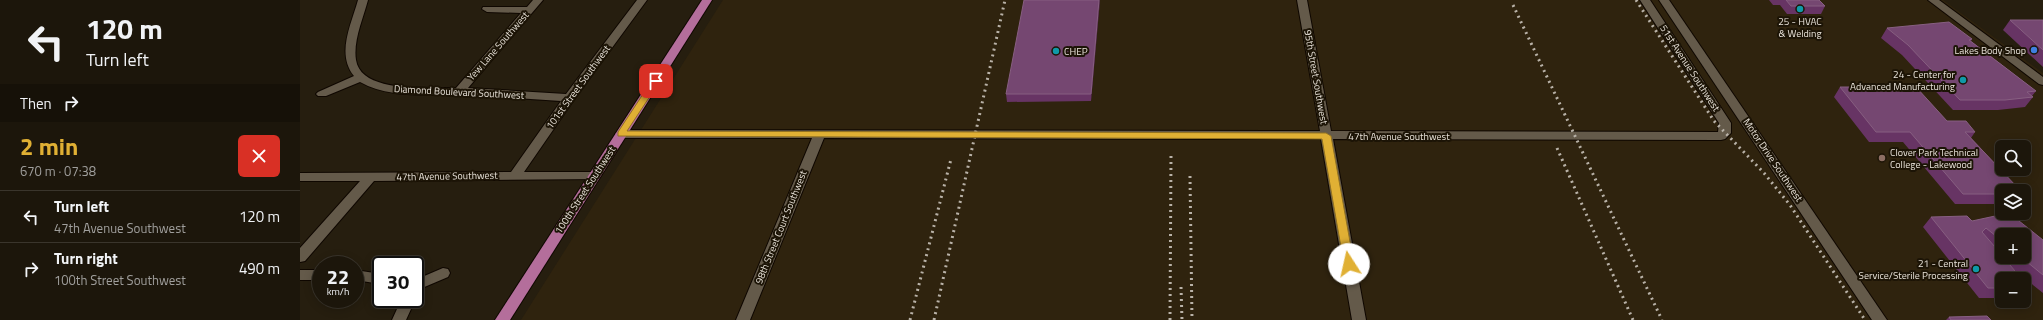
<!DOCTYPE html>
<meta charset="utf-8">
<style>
:root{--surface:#1c160b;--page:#292319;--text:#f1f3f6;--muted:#a09f9d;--line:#3a352c;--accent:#e0b034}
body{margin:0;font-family:"Titillium Web",sans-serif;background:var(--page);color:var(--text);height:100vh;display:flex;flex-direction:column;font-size:15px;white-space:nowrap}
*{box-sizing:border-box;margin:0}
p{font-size:13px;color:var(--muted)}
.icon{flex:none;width:22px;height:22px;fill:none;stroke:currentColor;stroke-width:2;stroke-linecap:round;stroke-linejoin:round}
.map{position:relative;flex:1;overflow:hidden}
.panel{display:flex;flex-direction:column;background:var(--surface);width:300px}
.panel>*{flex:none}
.hud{background:#1c160b;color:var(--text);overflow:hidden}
.tools{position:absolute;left:1695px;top:140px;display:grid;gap:8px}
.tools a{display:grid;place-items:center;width:36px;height:36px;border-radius:6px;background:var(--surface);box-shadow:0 2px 10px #0003,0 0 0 1px var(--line);font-size:20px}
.speed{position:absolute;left:12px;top:256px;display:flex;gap:8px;font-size:20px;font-weight:700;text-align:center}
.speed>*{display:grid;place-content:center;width:52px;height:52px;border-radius:50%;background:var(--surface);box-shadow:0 2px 10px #0003,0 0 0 1px var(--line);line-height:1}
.speed small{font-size:10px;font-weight:400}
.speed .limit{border:2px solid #111;border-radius:6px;background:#fff;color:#111}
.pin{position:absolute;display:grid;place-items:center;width:34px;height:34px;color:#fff;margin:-17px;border-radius:8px;box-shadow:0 2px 6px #0006}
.me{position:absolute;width:44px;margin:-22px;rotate:350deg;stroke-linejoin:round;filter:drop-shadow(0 0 3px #0008)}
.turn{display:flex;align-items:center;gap:14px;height:84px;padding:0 20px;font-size:18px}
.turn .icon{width:52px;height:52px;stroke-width:2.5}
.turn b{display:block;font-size:28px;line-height:34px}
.then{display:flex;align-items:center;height:38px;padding:0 20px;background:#0003;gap:8px;font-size:15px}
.round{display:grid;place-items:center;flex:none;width:42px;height:42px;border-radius:6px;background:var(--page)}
.head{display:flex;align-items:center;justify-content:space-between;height:68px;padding:0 20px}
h1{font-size:24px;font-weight:700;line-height:30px;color:var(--accent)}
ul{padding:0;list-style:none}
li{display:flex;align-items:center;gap:12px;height:52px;padding:0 20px;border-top:1px solid var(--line)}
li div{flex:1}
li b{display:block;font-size:15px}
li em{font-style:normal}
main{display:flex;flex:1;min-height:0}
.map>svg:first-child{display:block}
</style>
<main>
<section class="panel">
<div class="hud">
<div class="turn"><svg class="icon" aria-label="left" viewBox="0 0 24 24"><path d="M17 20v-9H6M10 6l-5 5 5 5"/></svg><div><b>120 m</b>Turn left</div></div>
<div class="then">Then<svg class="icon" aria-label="right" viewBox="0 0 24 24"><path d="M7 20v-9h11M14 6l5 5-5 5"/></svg></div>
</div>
<div class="head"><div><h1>2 min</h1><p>670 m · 07:38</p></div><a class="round" style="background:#d93025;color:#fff"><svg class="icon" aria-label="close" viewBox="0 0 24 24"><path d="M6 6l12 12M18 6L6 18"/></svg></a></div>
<ul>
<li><svg class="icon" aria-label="left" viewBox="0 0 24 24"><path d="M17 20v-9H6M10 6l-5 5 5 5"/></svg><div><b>Turn left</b><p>47th Avenue Southwest</p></div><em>120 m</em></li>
<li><svg class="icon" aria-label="right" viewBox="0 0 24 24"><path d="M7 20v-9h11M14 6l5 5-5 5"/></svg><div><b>Turn right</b><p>100th Street Southwest</p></div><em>490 m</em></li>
</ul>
</section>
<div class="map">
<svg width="1743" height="320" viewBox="0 0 1743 320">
<rect width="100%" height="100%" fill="#261e0f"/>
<path fill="#2f230e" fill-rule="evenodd" d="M 423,0 L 1643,0 L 1743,73 L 1743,320 L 221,320 ZM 1702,147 L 1724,147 L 1724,169 L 1702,169 ZM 1702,191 L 1724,191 L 1724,213 L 1702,213 ZM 1702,235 L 1724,235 L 1724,257 L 1702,257 ZM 1702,279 L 1724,279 L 1724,301 L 1702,301 Z"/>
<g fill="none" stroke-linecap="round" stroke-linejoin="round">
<g stroke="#0f0700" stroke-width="2">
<g id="minor">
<path d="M 58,0 L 68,0 C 63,19 53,41 56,60 C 61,94 131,87 156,88 L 221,13 L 187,12 L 182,9 L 183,7 L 227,7 L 233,0 L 243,0 L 168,88 L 266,94 L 337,0 L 347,0 L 273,101 L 224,172 L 294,172 L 298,173 L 300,176 L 298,179 L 74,181 L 5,261 L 0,262 L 0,248 L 60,181 L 0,181 L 0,173 L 211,172 L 261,101 C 227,99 194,96 160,95 C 126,93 90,99 60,82 L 26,96 L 18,96 L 16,94 L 18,92 L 54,76 C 36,54 51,25 58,0 Z"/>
<path d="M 997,0 L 1007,0 L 1031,131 L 1418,132 L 1419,123 L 1340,0 L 1350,0 L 1431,123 L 1431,133 L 1425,139 L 1421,140 L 1033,139 L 1066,320 L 1052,320 L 1021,139 L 524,138 L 450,320 L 436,320 L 512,138 L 321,138 L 315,134 L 321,130 L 1020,131 Z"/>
<path d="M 1359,0 L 1369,0 L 1587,320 L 1572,320 Z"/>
<path d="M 1628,0 L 1639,0 L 1743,77 L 1743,85 L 1739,84 Z"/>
<path d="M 143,268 L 148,269 L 150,273 L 148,277 L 115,291 L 115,280 Z"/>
<rect x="0" y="270" width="21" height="10"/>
<path d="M 55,270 L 81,274 L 81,284 L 55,280 Z"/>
<path d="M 98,299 L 112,299 L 111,309 L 106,320 L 92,320 L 97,309 Z"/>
</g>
</g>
<g stroke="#0f0700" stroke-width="2">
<path id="major" d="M 402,0 L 412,0 L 210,320 L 195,320 Z"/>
</g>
<use href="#minor" fill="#645a4a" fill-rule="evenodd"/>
<use href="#major" fill="#b46e9b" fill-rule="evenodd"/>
<g stroke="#b9b2a8" stroke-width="3" stroke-dasharray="2 4" stroke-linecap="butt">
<path d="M 1336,0 L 1414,121 L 1464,173 L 1490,205 L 1565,320"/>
<path d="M 1213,5 L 1362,320"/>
<path d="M 1257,148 L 1333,320"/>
<path d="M 890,176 L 892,320"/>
<path d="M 881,287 L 882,320"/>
<path d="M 610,320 L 651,159"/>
<path d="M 634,320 L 705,0"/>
<path d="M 870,320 L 871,156"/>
</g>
</g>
<g fill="#673464" fill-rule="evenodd">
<path d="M 800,0 L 791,101 L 707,102 L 706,94 Z"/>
<path d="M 1469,0 L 1519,0 L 1525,6 L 1521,14 L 1487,14 L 1480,5 L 1473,5 Z"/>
<path d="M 1710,20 L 1743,20 L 1743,67 L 1703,30 Z"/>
<path d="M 1587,28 L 1672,39 L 1671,41 L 1736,91 L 1732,96 L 1733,97 L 1725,107 L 1698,110 L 1653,110 L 1602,55 L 1581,38 Z"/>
<path d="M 1540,87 L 1647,121 L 1675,132 L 1671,138 L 1717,187 L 1714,191 L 1702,191 L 1702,204 L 1655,204 L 1603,142 L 1569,142 L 1534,97 Z"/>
<path d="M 1631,217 L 1672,221 L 1743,240 L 1743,293 L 1712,268 L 1702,279 L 1702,298 L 1679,298 L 1623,227 ZM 1702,235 L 1724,257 L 1702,257 Z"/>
<path d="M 1724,282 L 1729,287 L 1724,292 Z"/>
<path d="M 1649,317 L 1691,320 L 1646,320 Z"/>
</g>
<path fill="#47233d" d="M 799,0 L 800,0 L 791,101 L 791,94 Z"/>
<g fill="#754771" stroke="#875f81">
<path d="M 724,0 L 799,0 L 791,94 L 706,94 Z"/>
<path d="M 1486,0 L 1519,0 L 1525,6 L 1491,6 Z"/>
<path d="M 1710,20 L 1743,20 L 1743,50 Z"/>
<path d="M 1649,22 L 1672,39 L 1669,40 L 1736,91 L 1727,92 L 1733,97 L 1705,100 L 1660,100 L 1608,45 L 1587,28 Z"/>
<path d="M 1540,87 L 1616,87 L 1647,121 L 1666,121 L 1675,132 L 1665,132 L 1717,187 L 1704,188 L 1708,191 L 1702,191 L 1702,194 L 1663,194 L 1610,132 L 1576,132 Z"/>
<path d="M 1709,213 L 1743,240 L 1743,275 L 1721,257 L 1724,257 L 1724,235 L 1702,235 L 1702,241 L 1686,228 L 1682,232 L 1702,255 L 1702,257 L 1703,257 L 1722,279 L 1702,279 L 1702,288 L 1688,288 L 1631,217 L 1667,216 L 1672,221 Z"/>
<path d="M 1724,282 L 1729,287 L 1724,288 Z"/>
<path d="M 1687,316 L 1691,320 L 1651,320 L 1649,317 Z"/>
</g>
<path fill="#e0b034" stroke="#927222" d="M 356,78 L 360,81 L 327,131 L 1026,133 L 1031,136 L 1054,264 L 1049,268 L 1044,264 L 1022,139 L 318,136 L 318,132 L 353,79 Z"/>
<g fill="#0f9aa8" stroke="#1c1406" stroke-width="1.5">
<circle cx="1500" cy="9" r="4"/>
<circle cx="756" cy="51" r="4"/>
<circle cx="1663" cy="80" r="4"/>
<circle cx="1676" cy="269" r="4"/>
</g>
<circle fill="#3f7fe0" stroke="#1c1406" stroke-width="1.5" cx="1734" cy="50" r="4"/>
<circle fill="#8d6e63" stroke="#1c1406" stroke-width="1.5" cx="1582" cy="158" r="4"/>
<g text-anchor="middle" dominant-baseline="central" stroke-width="4" stroke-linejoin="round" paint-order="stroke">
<g font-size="10" fill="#e9e3da" stroke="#1c1406" text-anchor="end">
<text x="1500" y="21" text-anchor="middle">25 - HVAC<tspan x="1500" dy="12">&amp; Welding</tspan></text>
<text x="1726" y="50">Lakes Body Shop</text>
<text x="764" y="51" text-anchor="start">CHEP</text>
<text x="1655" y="74">24 - Center for<tspan x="1655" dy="12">Advanced Manufacturing</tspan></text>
<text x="1590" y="152" text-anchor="start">Clover Park Technical<tspan x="1590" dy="12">College - Lakewood</tspan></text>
<text x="1668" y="263">21 - Central<tspan x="1668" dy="12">Service/Sterile Processing</tspan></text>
</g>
<g font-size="10" fill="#e9e3da" stroke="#1c1406">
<text transform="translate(198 46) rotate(-49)">Yew Lane Southwest</text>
<text transform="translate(1390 68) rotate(57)">51st Avenue Southwest</text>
<text transform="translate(1016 77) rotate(80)">95th Street Southwest</text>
<text transform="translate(278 87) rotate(-54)">101st Street Southwest</text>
<text transform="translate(159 92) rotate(3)">Diamond Boulevard Southwest</text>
<text x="1099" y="136">47th Avenue Southwest</text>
<text transform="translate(1473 160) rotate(56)">Motor Drive Southwest</text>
<text transform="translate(147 176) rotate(-1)">47th Avenue Southwest</text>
<text transform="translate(285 190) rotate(-57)">100th Street Southwest</text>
<text transform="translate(481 227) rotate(-68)">98th Street Court Southwest</text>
</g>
</g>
</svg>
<div class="tools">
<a><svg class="icon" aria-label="search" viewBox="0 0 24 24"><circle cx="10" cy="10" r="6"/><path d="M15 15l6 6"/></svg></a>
<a><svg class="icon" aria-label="layers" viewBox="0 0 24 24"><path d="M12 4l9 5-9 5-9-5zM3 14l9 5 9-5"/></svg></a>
<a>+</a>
<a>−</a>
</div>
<div class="speed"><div>22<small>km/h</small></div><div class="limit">30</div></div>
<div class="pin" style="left:356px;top:81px;background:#d93025"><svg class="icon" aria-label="arrive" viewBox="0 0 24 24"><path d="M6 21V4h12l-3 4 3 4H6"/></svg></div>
<svg class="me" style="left:1049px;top:264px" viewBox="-20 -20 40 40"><circle r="19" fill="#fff"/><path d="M0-13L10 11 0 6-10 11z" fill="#e0b034"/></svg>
</div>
</main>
